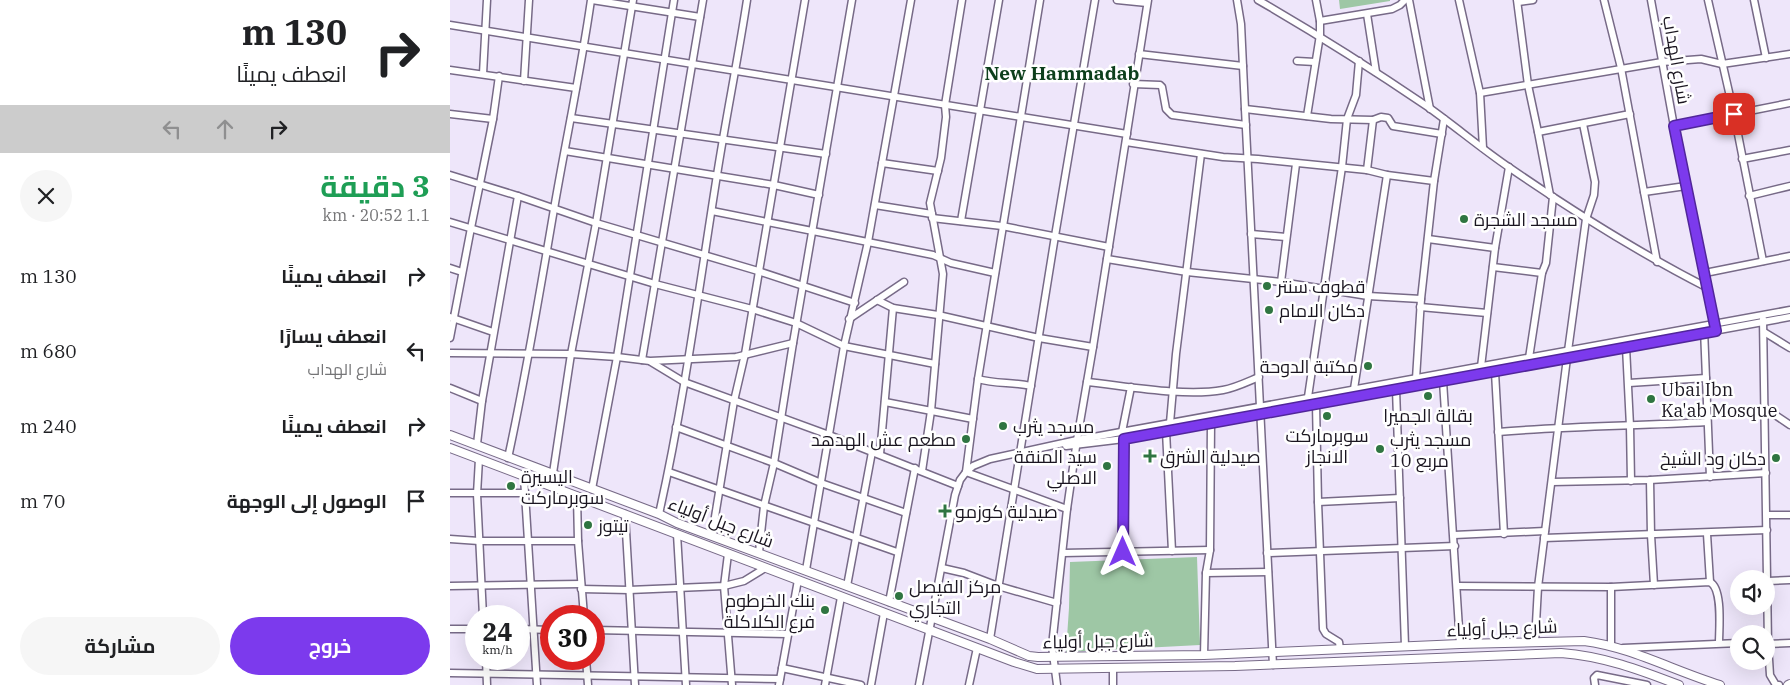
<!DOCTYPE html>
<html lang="ar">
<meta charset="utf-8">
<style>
:root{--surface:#fff;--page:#f6f6f6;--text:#202124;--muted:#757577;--accent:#7c3aed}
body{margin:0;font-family:"IBM Plex Serif",Cairo,serif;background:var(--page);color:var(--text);direction:rtl;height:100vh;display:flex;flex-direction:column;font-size:19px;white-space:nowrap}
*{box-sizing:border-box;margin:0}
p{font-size:16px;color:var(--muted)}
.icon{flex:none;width:28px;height:28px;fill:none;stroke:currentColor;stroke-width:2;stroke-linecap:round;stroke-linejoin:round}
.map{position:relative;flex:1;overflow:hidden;direction:ltr}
.panel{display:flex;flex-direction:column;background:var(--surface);width:450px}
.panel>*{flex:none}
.top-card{background:#fff;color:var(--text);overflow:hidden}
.fabs{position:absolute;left:1280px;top:570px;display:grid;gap:10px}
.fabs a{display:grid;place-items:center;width:45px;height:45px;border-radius:50%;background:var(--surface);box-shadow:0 5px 20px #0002;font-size:25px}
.speed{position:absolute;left:15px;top:605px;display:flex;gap:10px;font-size:25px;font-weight:700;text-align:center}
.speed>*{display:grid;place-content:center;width:65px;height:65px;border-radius:50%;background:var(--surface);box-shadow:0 5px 20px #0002;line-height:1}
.speed small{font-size:12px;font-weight:400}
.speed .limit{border:8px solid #d22;background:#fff;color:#111}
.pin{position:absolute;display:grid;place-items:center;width:42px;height:42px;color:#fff;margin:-21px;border-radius:10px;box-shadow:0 2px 8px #0006}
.me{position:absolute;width:55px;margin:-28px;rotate:0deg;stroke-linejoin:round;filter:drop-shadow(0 0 4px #0008)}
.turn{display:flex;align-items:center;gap:18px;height:105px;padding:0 20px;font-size:22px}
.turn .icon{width:65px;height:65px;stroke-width:2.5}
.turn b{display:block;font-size:35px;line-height:42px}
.lanes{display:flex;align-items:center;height:48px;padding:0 20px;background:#0003;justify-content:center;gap:25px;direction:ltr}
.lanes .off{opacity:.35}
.round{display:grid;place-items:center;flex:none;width:52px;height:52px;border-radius:26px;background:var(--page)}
.overview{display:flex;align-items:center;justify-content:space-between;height:85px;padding:0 20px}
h1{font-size:30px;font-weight:700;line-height:38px;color:#1e9e55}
.button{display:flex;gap:10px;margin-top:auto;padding:10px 20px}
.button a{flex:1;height:58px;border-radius:30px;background:var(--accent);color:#fff;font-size:20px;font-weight:700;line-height:58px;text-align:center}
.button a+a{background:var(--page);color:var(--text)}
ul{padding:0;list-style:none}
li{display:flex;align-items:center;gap:15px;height:75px;padding:0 20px}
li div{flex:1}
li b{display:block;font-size:19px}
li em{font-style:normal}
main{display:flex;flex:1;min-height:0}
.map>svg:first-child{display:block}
</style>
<main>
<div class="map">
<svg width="1340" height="685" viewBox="0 0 1340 685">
<rect width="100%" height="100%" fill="#eee6fa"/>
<g fill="#9ec7a5">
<path d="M 889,0 L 940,0 L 940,1 L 890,9 Z"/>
<path d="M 747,557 L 750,645 L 616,652 L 619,608 L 620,562 Z"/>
</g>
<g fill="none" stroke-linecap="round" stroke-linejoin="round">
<g stroke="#776a87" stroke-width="9">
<g id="minor">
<path d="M 142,0 L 250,17"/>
<path d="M 667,0 L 697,3"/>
<path d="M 787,0 L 791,24 L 795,109 L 823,665"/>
<path d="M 808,0 C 867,34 922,69 978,107 C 1006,127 1032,149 1060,168 C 1124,212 1189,253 1258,288"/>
<path d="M 959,0 L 980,109"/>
<path d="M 1009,0 L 1030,93 L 1033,148"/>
<path d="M 1067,0 L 1078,85 L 1088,132 L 1100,195"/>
<path d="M 1154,0 L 1171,68 L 1207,262"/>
<path d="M 1201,0 L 1227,143 L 1265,327"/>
<path d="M 1258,0 L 1284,114 L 1313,261"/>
<path d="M 1304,0 L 1316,58"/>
<path d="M 1068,2 L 1083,0"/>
<path d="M 917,14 L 926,72"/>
<path d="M 870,21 L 942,9 L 950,5 L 955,0"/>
<path d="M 0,25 L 677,134"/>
<path d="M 689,54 L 793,66"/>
<path d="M 847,61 L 865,62"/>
<path d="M 0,70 L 126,88"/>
<path d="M 33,74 L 37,0"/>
<path d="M 74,81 L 79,0"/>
<path d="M 683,84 L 710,85 L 712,87 L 716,109 L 722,115 L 796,125"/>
<path d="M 1030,93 L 1212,62 L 1251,59 L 1272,64 L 1340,54"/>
<path d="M 795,109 L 881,119 L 923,120 L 931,117 L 938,118 L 943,126 L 992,134"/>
<path d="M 0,114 L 43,119"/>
<path d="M 857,116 L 870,35 L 870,21 L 866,0"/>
<path d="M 121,118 L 376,154"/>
<path d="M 1224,126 L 1340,103"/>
<path d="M 1088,132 L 1180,114"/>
<path d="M 676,142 L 773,157 L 808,159 L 917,170 L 937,175 L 984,181"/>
<path d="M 115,151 L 324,185 L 369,195"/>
<path d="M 1292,159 L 1340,150"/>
<path d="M 432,163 L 488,171"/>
<path d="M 917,170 L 923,120"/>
<path d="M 0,175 L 68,196 L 146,223 L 308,271 L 405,303"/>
<path d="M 1194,192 L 1236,186"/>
<path d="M 1299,196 L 1340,186"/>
<path d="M 425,205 L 482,214"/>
<path d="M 262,211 L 483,255 L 501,263 L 545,273"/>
<path d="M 482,218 L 552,226 L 659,247"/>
<path d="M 511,221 L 549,0"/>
<path d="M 0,222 L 205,284 L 302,309 L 346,323 L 394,346 L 485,364"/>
<path d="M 801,234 L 836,237"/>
<path d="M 978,239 L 1045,248"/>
<path d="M 657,259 L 737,272 L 831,282 L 918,296 L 971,299"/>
<path d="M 1043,267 L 1092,273"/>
<path d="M 0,268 L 12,272"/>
<path d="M 1255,273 L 1340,256"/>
<path d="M 831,282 L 846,164"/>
<path d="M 427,300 L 443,308 L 488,315 L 589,338 L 643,347"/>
<path d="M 970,307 L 1037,313"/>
<path d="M 0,317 L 43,332"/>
<path d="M 399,319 L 454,282"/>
<path d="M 1313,319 L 1318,644 L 1320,675 L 1326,685 L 1329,685"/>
<path d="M 1254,329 L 1260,477"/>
<path d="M 1314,332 L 1340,348"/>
<path d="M 0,338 L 21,228 L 43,119 L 49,76"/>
<path d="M 1176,347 L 1180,426 L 1181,481"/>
<path d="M 1118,351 L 1136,219 L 1144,195 L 1145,182 L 1133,124"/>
<path d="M 0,353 L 121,354 L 167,357 L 200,361 L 286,357 L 343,343"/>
<path d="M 1079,358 L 1092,273 L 1096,263 L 1103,197"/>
<path d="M 192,360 L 253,0"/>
<path d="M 201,362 L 234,382 L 379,435 L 508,486"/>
<path d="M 1031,367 L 1045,248 L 1059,167"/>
<path d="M 1045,372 L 1054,534"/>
<path d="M 528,379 C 545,384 563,382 581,386"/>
<path d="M 966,379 L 971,299 L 984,181 L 994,119"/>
<path d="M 993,381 L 1010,644"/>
<path d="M 637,382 C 676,386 734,397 773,390 C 785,388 797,382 809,377"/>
<path d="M 1179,383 L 1256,378"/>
<path d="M 0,388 L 32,401"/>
<path d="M 904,389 L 937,175"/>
<path d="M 946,389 L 955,646"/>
<path d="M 858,397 L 892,167 L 897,119 L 906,95 L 909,61"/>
<path d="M 435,402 L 523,419"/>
<path d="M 866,404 L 868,502 L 873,629 L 876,634 L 889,642 L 890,649"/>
<path d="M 1315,408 L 1340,425"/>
<path d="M 720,423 L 726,354 L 751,154"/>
<path d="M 226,427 L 324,463 L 371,483 L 456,513"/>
<path d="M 716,431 L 722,551"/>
<path d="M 672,432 L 681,387"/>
<path d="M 1048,432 C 1118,426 1187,426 1257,422"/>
<path d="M 27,444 L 32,401 L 68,196"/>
<path d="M 616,446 L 674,439 L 1340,317"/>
<path d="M 430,454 L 443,308"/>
<path d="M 58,458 C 76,375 90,292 104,209 C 116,139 131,70 141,0"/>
<path d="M 29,459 L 27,494 L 33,616"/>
<path d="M 472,471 L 481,411 L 493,274 L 480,203 L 491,158 L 496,117 L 495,105 L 512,0"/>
<path d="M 219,472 L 447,552"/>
<path d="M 516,472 L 528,379 L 590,0"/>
<path d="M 516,472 L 617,509"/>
<path d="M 103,473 L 121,354 L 146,223 L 183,0"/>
<path d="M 74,477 L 87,685"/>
<path d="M 1200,480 L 1201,535 L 1204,585"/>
<path d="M 1102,482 L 1200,480 L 1316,473"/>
<path d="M 142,489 L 167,357 L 224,0"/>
<path d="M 0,493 L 75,493"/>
<path d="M 127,496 L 128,541 L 134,616"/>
<path d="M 868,502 L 950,498"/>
<path d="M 175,514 L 185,685"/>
<path d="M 209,514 C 234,402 249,288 267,175 C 276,117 288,59 297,0"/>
<path d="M 1317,515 L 1340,515"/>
<path d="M 227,534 L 236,685"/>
<path d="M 1257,534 L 1260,582"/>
<path d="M 262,535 L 284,401 L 295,354 L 355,0"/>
<path d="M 1004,535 L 1095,531"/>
<path d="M 1094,538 L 1317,530"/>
<path d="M 0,539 L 29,541 L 128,541"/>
<path d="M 309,552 L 314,506 L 324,463 L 343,343 L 402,0"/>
<path d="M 673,552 L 674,439"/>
<path d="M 613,553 L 760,550"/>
<path d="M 817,553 L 1005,546"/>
<path d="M 278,554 L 274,586 L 282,685"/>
<path d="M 492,568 L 514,573 L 548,586 L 607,603"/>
<path d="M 356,570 L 394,346 L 418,242 L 461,0"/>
<path d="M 756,573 L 818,572"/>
<path d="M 1318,581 L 1340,580"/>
<path d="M 0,586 L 131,584"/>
<path d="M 397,586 L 422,452"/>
<path d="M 1007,586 L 1161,587 L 1260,582 C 1273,589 1269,629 1269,643"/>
<path d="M 131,589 L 179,590 L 274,586 L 294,581 L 315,568"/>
<path d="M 439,602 L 465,468"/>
<path d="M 0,629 L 26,629"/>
<path d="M 69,629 L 101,630"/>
<path d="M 144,630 L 337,634"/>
<path d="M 540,639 L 605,236 L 645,0"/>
<path d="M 1085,642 L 1088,587 L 1117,358"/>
<path d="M 1316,644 L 1340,643"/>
<path d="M 1161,646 L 1161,587"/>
<path d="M 1173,648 L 1289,643"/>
<path d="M 754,655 L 756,573 L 760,550 L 761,423"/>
<path d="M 36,659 L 37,685"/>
<path d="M 136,659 L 138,685"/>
<path d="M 332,668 L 411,685"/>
<path d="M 0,673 L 330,679"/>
<path d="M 329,685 L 348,580"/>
<path d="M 375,685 L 391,597"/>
<path d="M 421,685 L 434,613"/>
<path d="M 469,685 L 505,495 L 510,480 L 516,472 L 523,466 L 540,459 L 627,440 L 1340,310"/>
<path d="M 519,685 L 527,648"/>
<path d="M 607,685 L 602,646 L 617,509 L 627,440 L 643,347 L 698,0"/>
<path d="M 663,685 L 663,669"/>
<path d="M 1145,685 L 1144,678 L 1147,675 L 1197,685"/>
</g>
</g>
<g stroke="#776a87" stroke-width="10">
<g id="major">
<path d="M 0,435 L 209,514 L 227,523 L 540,639 L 579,656 L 588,657 L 754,655 L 1010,644 L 1134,641 C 1181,647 1224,671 1270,685"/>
<path d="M 0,448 L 564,662 L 587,669 L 785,666 L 1111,653 C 1153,656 1190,670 1229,685"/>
<path d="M 1338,685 L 1340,684"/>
</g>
</g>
<use href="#minor" stroke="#fff" stroke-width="6"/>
<use href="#major" stroke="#fff" stroke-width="8"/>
</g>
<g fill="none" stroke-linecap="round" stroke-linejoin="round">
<g stroke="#51269a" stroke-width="12">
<path id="route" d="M 673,552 L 674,439 L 1266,331 L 1224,126 L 1284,114"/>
</g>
<use href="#route" stroke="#7c3aed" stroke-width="9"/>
</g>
<g fill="#2f7541" stroke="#fff" stroke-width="2">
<circle cx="1014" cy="219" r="5"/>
<circle cx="817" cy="286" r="5"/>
<circle cx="819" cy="310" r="5"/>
<circle cx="918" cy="366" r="5"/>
<circle cx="978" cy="396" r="5"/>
<circle cx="1201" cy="399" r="5"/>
<circle cx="877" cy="416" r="5"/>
<circle cx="553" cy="426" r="5"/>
<circle cx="516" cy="439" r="5"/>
<circle cx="930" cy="449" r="5"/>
<path d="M697.5 448.5h5v5h5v5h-5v5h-5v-5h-5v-5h5z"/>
<circle cx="1326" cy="458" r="5"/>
<circle cx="657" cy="466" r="5"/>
<circle cx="61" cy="486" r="5"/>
<path d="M492.5 503.5h5v5h5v5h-5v5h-5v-5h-5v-5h5z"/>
<circle cx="138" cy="525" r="5"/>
<circle cx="449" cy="596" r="5"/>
<circle cx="375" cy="610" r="5"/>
</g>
<g text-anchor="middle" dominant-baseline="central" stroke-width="5" stroke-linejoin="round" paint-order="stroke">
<g font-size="18" fill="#1a1520" stroke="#fff">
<text transform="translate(1227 60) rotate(80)">شارع الهداب</text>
<text transform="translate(271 522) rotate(21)">شارع جبل أولياء</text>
<text transform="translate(1052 628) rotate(-2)">شارع جبل أولياء</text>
<text transform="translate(648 641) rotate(-1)">شارع جبل أولياء</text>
</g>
<g font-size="18" fill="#1a1520" stroke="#fff" text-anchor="start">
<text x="1024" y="219">مسجد الشجرة</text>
<text x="827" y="286">قطوف سنتر</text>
<text x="829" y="310">دكان الامام</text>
<text x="908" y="366" text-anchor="end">مكتبة الدوحة</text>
<text x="1211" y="389">Ubai Ibn<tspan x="1211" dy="21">Ka'ab Mosque</tspan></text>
<text x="978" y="415" text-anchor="middle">بقالة الجميرا</text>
<text x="563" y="426">مسجد يثرب</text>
<text x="877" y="435" text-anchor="middle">سوبرماركت<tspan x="877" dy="21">الانجاز</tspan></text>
<text x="506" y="439" text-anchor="end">مطعم عش الهدهد</text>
<text x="940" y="439">مسجد يثرب<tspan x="940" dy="21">مربع 10</tspan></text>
<text x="647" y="456" text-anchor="end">سيد المنقة<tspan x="647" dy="21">الاصلي</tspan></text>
<text x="710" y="456">صيدلية الشرق</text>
<text x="1316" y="458" text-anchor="end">دكان ود الشيخ</text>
<text x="71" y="476">اليسيرة<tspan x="71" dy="21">سوبرماركت</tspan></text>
<text x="505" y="511">صيدلية كوزمو</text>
<text x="148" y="525">تيتوز</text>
<text x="459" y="586">مركز الفيصل<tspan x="459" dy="21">التجاري</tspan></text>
<text x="365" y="600" text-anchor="end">بنك الخرطوم<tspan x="365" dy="21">فرع الكلاكلة</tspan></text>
</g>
<g font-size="19" font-weight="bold" fill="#0d3f1c" stroke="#fff">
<text x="612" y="73">New Hammadab</text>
</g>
</g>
</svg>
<div class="fabs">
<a><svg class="icon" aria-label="sound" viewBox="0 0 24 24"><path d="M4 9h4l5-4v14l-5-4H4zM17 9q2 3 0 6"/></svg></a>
<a><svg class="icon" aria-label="search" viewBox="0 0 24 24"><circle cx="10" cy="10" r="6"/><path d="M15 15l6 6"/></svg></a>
</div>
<div class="speed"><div>24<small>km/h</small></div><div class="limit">30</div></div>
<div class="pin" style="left:1284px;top:114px;background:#d93025"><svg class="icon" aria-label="arrive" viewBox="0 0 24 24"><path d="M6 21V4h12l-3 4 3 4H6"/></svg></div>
<svg class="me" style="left:673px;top:552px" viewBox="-20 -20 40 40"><path d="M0-17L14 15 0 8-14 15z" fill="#7c3aed" stroke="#fff" stroke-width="4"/></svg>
</div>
<section class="panel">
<div class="top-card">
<div class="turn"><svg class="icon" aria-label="right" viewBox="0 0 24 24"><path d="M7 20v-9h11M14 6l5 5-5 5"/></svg><div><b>130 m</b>انعطف يمينًا</div></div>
<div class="lanes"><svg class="icon off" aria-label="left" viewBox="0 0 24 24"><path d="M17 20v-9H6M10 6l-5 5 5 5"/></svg><svg class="icon off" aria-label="ahead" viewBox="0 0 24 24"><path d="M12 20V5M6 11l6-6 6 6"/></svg><svg class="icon" aria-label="right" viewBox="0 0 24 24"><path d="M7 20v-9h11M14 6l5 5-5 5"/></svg></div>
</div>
<div class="overview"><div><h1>3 دقيقة</h1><p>1.1 km · 20:52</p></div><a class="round"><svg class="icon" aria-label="close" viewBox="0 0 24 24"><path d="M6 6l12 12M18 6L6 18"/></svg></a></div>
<ul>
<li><svg class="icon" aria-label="right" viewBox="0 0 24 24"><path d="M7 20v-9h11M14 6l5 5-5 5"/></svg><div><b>انعطف يمينًا</b></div><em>130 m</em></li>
<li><svg class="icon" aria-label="left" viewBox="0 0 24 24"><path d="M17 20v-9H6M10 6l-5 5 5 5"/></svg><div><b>انعطف يسارًا</b><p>شارع الهداب</p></div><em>680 m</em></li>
<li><svg class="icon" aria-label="right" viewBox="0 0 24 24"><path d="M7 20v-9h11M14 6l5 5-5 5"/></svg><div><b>انعطف يمينًا</b></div><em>240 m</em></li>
<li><svg class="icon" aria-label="arrive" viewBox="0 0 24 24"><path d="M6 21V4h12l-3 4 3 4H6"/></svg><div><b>الوصول إلى الوجهة</b></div><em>70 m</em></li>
</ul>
<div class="button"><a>خروج</a><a>مشاركة</a></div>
</section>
</main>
